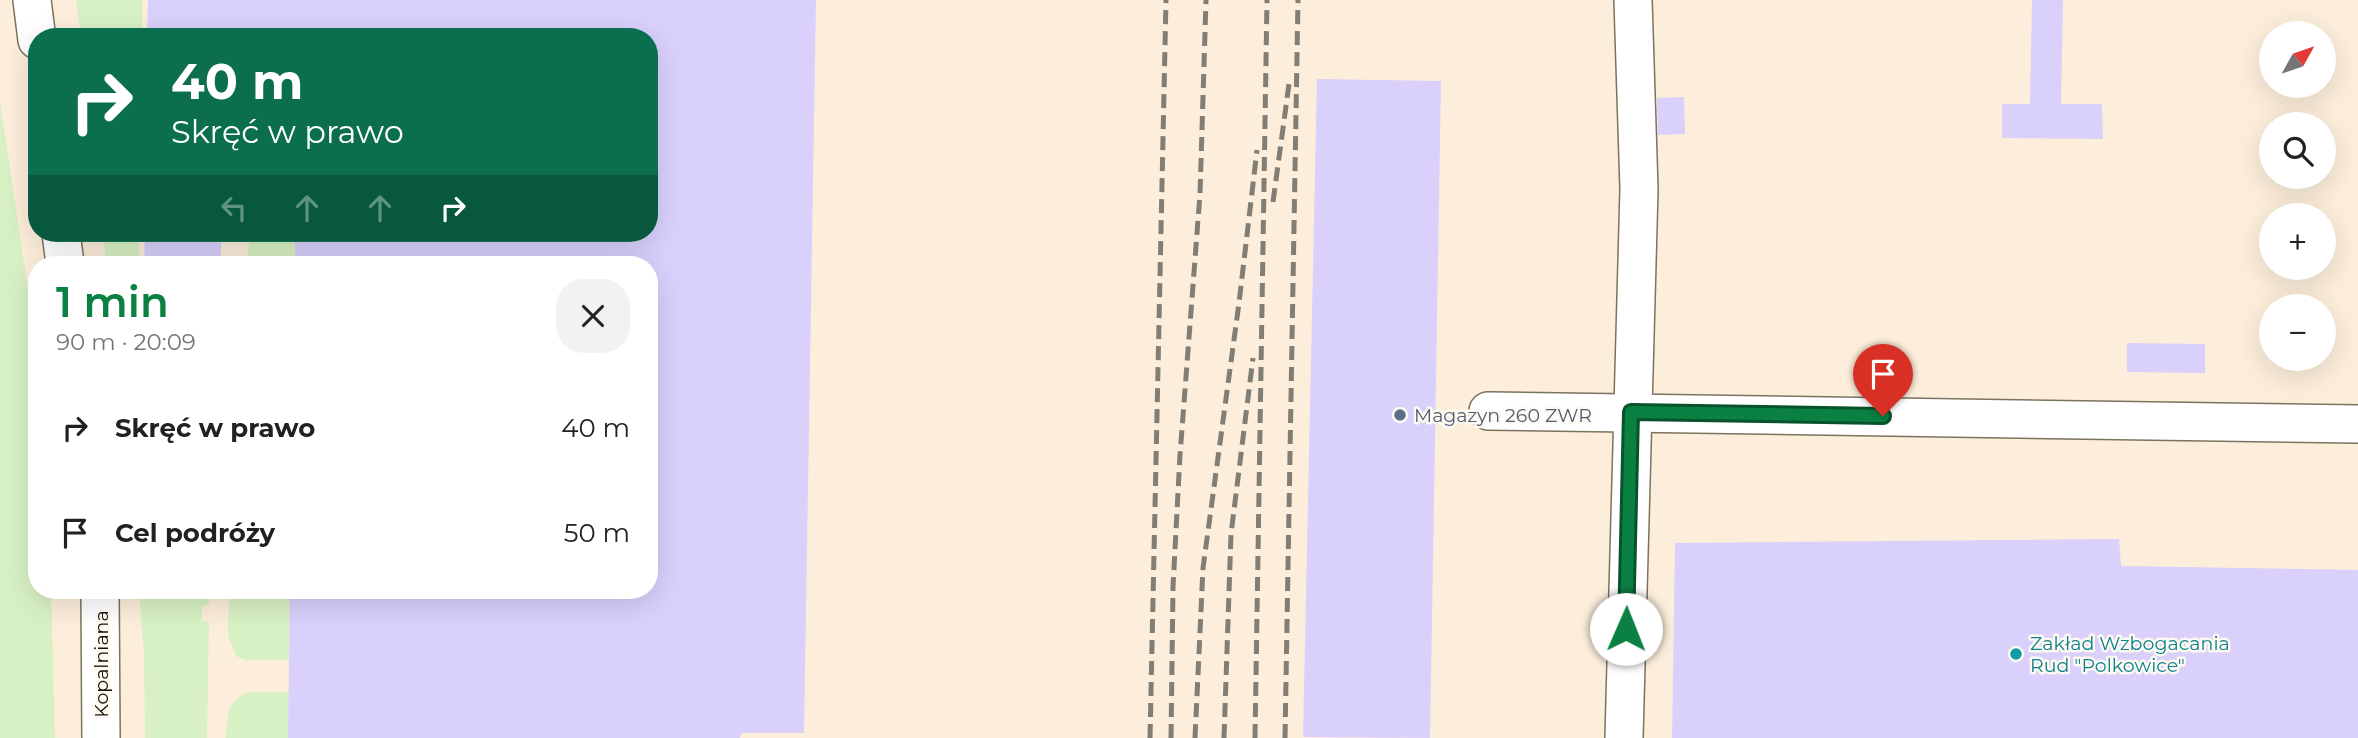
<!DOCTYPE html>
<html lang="pl">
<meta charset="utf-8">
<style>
:root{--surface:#fff;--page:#f2f2f2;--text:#202124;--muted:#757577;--accent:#0b8043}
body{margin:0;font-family:Montserrat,sans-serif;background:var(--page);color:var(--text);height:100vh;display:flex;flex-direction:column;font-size:26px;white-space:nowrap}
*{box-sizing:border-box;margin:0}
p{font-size:23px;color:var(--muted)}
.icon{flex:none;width:38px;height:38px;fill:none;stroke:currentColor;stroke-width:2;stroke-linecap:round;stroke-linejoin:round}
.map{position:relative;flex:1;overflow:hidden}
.details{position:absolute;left:28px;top:256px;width:630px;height:343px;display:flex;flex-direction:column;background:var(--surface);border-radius:28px;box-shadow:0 7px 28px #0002}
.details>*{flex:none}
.hud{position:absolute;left:28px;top:28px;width:630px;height:214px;border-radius:28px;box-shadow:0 7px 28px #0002;background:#0b6e4f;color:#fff;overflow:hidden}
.needle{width:46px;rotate:50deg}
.tools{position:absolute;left:2259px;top:21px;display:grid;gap:14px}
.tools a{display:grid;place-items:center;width:77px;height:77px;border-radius:50%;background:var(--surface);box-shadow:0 7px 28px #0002;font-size:35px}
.pin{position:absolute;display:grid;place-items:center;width:60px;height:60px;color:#fff;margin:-72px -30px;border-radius:50% 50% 50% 0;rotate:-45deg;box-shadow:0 0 7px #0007}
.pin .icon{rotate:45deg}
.me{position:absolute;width:77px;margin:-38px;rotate:1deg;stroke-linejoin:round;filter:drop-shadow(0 0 5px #0008)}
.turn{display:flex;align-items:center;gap:24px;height:147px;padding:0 28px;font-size:32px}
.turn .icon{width:91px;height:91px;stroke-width:2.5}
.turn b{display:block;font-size:49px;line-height:60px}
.lanes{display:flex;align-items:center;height:66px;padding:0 28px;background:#0003;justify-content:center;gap:35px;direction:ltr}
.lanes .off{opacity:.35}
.round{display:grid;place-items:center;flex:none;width:74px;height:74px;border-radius:28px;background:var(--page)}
.head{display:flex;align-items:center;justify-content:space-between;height:119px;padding:0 28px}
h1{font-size:42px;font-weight:600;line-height:52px;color:var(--accent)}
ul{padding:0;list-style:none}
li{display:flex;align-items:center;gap:21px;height:105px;padding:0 28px}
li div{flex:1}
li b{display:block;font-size:26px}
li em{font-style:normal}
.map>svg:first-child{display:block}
</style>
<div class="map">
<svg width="2358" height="738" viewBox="0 0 2358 738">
<rect width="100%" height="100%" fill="#fefaf1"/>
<path fill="#fdeedb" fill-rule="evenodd" d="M 0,0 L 2358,0 L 2358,738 L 0,738 ZM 2272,33 L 2324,33 L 2324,86 L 2272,86 ZM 37,37 L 649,37 L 649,233 L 37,233 ZM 2272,124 L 2324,124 L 2324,177 L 2272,177 ZM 2272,215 L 2324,215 L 2324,268 L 2272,268 ZM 37,264 L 649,264 L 649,590 L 37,590 ZM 2272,306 L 2324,306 L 2324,359 L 2272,359 Z"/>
<g fill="#d8f1c4">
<path d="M 76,0 L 142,0 L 142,37 L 81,37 Z"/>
<path d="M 0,102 L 37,350 L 37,590 L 51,590 L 55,738 L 0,738 Z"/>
<path d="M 103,233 L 139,233 L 139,264 L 106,264 Z"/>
<path d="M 249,233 L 295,233 L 295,264 L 248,264 Z"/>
<path d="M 139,590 L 209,590 L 209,605 L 202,606 L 202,621 L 209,621 L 207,738 L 145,738 L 144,655 Z"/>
<path d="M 229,590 L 290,590 L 289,660 L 245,660 L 236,656 L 228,636 Z"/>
<path d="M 251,692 L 289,692 L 288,738 L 226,738 C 227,716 226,699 251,692 Z"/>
</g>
<g fill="#d9d0fc">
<path d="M 148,0 L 816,0 L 804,733 L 741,733 L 740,738 L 288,738 L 290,590 L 649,590 L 649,264 L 295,264 L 295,233 L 649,233 L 649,37 L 147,37 Z"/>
<path d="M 2032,0 L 2063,0 L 2061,104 L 2102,104 L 2103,139 L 2002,138 L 2002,104 L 2030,104 Z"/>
<path d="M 1317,79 L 1441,81 L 1430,738 L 1303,737 Z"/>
<path d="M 1684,97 L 1685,134 L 1658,135 L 1657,98 Z"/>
<path d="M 145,233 L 221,233 L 221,264 L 144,264 Z"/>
<path d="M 2127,343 L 2205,344 L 2205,373 L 2127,372 Z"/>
<path d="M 2119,539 L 2121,566 L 2358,570 L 2358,738 L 1672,738 L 1675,543 Z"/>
</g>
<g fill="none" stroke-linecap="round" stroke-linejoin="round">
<g stroke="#7b735e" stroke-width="40">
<g id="minor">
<path d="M 32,0 L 37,40"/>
<path d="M 61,233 L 65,264"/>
<path d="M 1488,411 L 2358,424"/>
<path d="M 100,590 L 101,738"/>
<path d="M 1624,738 L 1639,189 L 1633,0"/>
</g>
</g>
<use href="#minor" stroke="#fff" stroke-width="37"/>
<g stroke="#817e75" stroke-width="5" stroke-dasharray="14 7" stroke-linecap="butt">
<path d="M 1273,202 L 1289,84"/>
<path d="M 1150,738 L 1166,0"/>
<path d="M 1171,738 L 1173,587 L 1180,455 L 1200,194 L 1206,0"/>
<path d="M 1195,738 L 1203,568 L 1239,303 L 1257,150"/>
<path d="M 1224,738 L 1231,534 L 1253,358"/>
<path d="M 1255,738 L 1267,0"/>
<path d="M 1285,738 L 1298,0"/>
</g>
</g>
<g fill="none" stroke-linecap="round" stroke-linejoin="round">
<g stroke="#07532c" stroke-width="18">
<path id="route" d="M 1626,629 L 1631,412 L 1883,416"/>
</g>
<use href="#route" stroke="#0b8043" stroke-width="12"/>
</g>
<circle fill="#5c6f8a" stroke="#fefaf1" stroke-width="2.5" cx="1400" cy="415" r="7"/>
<circle fill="#0f9aa8" stroke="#fefaf1" stroke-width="2.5" cx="2016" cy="654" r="7"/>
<g text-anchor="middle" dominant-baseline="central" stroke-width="5" stroke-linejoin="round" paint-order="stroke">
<g font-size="19" fill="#4e5e75" stroke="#fefaf1" text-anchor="start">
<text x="1414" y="415">Magazyn 260 ZWR</text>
</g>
<g font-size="19" fill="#0d838f" stroke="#fefaf1" text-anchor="start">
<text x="2030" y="643">Zakład Wzbogacania<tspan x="2030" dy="22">Rud "Polkowice"</tspan></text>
</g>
<g font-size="19" fill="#131008" stroke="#fefaf1">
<text transform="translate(101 664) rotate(-90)">Kopalniana</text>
</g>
</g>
</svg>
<div class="tools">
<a><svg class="needle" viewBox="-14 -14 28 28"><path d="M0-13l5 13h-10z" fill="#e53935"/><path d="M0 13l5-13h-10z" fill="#757577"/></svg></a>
<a><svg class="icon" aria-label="search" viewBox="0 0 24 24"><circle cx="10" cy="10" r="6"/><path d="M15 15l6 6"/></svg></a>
<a>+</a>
<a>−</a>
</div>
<div class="pin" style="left:1883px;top:416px;background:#d93025"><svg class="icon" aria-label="arrive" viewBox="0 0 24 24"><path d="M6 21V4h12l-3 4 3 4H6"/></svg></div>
<svg class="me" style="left:1626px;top:629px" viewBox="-20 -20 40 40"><circle r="19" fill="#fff"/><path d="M0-13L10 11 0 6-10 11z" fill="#0b8043"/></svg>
<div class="hud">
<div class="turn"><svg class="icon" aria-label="right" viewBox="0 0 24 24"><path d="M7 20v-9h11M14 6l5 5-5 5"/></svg><div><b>40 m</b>Skręć w prawo</div></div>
<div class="lanes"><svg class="icon off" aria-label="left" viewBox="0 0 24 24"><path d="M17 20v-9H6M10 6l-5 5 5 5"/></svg><svg class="icon off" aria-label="ahead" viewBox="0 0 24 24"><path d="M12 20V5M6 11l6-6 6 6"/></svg><svg class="icon off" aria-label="ahead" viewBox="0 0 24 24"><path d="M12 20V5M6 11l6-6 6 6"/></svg><svg class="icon" aria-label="right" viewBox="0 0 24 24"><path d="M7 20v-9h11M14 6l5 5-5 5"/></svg></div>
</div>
<section class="details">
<div class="head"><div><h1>1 min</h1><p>90 m · 20:09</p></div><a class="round"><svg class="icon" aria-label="close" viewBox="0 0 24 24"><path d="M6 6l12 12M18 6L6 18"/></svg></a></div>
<ul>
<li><svg class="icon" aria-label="right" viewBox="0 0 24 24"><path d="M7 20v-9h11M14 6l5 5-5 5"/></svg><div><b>Skręć w prawo</b></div><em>40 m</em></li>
<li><svg class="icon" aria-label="arrive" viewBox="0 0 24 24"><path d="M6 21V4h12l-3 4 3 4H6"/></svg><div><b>Cel podróży</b></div><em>50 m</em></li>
</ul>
</section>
</div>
